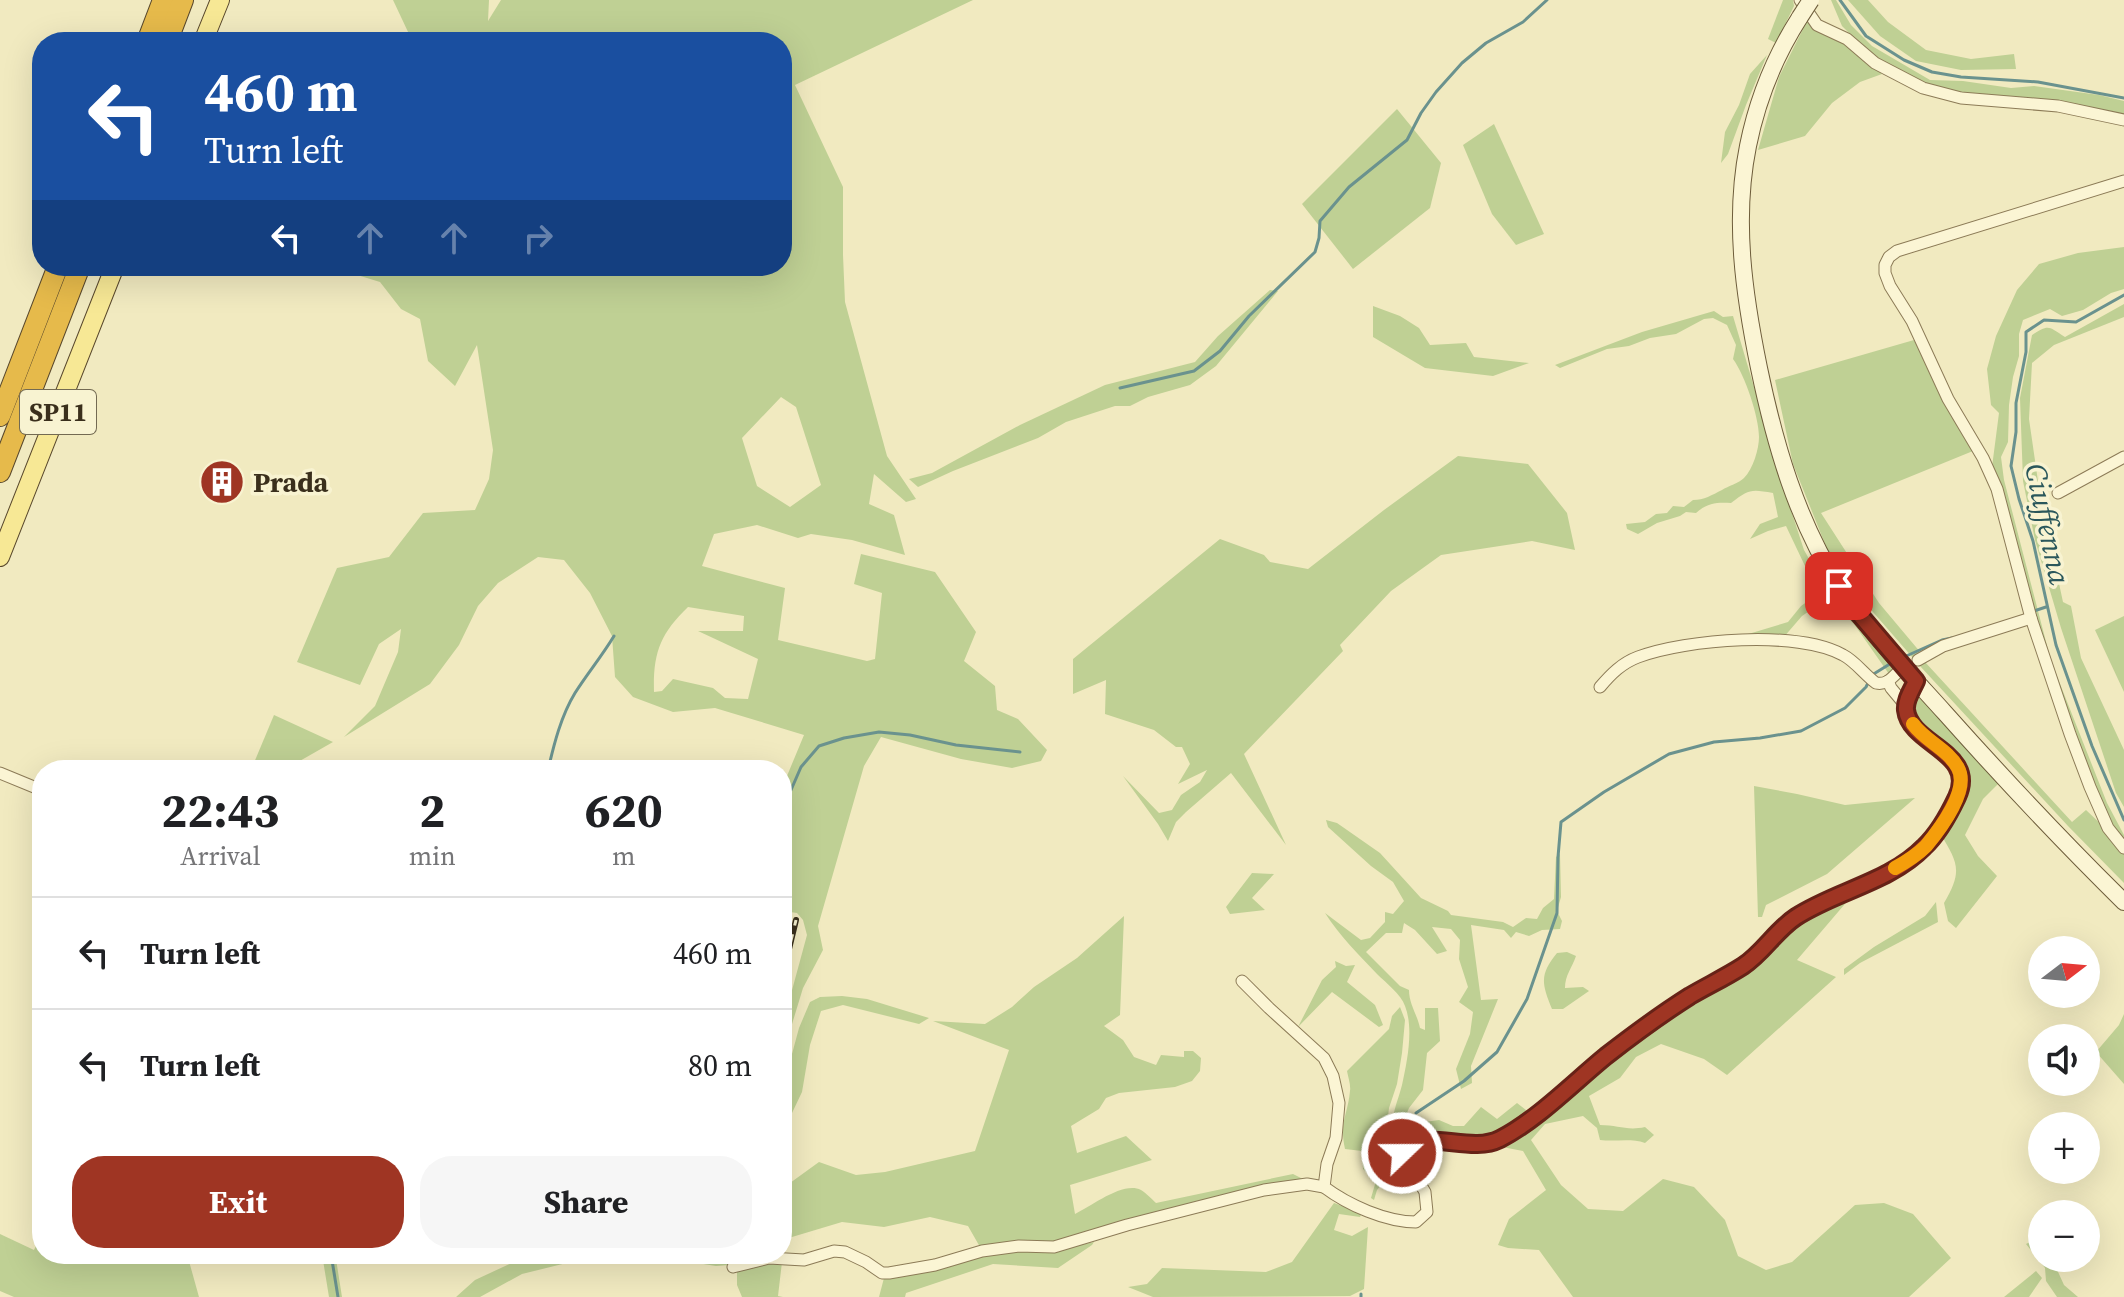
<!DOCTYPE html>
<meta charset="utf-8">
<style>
:root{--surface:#fff;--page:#f6f6f6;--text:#202124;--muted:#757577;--line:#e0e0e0;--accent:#9f3523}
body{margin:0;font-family:"Source Serif 4",serif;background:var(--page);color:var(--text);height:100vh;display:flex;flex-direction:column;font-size:30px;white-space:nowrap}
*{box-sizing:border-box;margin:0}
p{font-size:26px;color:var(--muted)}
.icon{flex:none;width:44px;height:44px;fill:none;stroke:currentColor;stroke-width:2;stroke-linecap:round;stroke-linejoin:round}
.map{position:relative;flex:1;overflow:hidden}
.side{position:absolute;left:32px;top:760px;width:760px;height:504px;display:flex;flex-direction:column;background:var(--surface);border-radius:32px;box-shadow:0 8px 32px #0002}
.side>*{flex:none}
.guide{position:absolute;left:32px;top:32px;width:760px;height:244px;border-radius:32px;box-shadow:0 8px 32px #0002;background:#1a4fa0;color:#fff;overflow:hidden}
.needle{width:52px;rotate:74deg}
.fabs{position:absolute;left:2028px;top:936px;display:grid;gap:16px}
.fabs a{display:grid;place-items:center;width:72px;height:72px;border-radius:50%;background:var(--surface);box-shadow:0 8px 32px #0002;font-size:40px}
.pin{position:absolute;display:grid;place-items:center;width:68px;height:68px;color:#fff;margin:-34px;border-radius:16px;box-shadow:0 4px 12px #0006}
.me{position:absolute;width:88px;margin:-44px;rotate:68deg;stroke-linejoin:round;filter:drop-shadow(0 0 6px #0008)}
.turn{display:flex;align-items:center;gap:28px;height:168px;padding:0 40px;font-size:36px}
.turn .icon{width:104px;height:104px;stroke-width:2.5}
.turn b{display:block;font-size:56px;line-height:68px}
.lanes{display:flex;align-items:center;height:76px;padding:0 40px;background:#0003;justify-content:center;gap:40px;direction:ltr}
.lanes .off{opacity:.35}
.eta{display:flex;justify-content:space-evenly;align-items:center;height:136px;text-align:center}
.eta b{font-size:48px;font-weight:700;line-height:56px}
.primary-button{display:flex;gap:16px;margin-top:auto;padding:16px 40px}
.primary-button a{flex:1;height:92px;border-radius:32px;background:var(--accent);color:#fff;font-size:32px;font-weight:700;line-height:92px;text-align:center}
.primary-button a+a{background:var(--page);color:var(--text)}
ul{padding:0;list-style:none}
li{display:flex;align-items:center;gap:24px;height:112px;padding:0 40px;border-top:2px solid var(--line)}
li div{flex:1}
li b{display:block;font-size:30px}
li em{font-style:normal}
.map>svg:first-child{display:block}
</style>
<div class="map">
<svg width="2124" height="1297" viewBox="0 0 2124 1297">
<rect width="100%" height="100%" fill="#f1eac0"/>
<g fill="#bfd094" fill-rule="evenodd">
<path d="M 393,0 L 489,0 L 488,21 L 501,0 L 973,0 L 795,85 L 843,187 L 843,255 L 845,302 L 887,456 L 916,499 L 906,502 L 874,474 L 869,504 L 894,515 L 905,555 L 852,540 L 811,534 L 798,538 L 757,525 L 714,534 L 702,566 L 785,588 L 778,640 L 867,661 L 875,659 L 882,593 L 854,584 L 861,554 L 935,572 L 976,632 L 964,661 L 995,686 L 997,710 L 1018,719 L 1047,750 L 1041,761 L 1012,768 L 961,759 L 881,737 L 864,766 L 818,926 L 823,950 L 803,988 L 782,1057 L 782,1027 L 807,935 L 803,920 L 797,913 L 790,912 L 782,918 L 782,851 L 785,836 L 782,833 L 782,788 L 804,735 L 715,708 L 673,712 L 633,697 L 615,677 L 612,636 L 590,593 L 564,560 L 538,557 L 498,583 L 478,606 L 459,645 L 430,684 L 344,737 L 375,706 L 398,652 L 401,629 L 379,644 L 360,685 L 297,662 L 337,568 L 389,557 L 423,513 L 475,510 L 489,479 L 493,450 L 477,345 L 455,386 L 428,361 L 420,319 L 401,309 L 380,282 L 328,266 L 782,266 L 782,42 L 422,42 L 409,34 ZM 781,397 L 796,407 L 821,485 L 790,507 L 757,486 L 742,438 ZM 688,607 L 744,616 L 743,631 L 698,631 L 758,659 L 748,699 L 725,698 L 713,688 L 673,679 L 662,691 L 654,692 C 653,653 660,634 688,607 Z"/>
<path d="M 1783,0 L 1793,0 L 1794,6 L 1776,43 L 1768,39 Z"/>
<path d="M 1831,0 L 1836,0 L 1851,25 L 1872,46 L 1930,80 L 1963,81 L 2011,88 L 2034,86 L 2099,95 L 2124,101 L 2124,117 L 2029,99 L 1951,91 L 1925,84 L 1887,66 L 1865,49 L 1842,26 Z"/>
<path d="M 1848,0 L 1868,0 L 1888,22 L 1926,50 L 1971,59 L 2014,54 L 2016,69 L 1961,70 L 1916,61 L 1880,36 Z"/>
<path d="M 1808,19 L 1845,41 L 1882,74 L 1860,82 L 1832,103 L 1805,136 L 1758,150 L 1779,77 Z"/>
<path d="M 1767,55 L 1746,105 L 1728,154 L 1721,163 L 1725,132 L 1739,105 L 1750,74 Z"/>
<path d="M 1397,109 L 1441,163 L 1430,208 L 1353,269 L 1302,204 Z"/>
<path d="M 1494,124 L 1544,234 L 1516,245 L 1492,214 L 1463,145 Z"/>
<path d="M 2124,247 L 2124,289 L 2111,293 L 2083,310 L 2062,316 L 2050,309 L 2023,320 L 2019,334 L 2019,356 L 2013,377 L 2009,405 L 2008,442 L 2001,457 L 2004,480 L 2051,661 L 2107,803 L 2124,835 L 2124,843 L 2111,826 L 2047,662 L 1992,467 L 1999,413 L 1991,405 L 1987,369 L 1996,336 L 2017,290 L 2039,264 L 2078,253 Z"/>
<path d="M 1270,290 L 1278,291 L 1216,366 L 1190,385 L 1148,397 L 1130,406 L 1115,406 L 1066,422 L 1038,438 L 953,471 L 918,487 L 909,479 L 932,473 L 1020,425 L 1105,385 L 1195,362 L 1218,336 Z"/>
<path d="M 2124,304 L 2124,317 L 2054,345 L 2032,363 L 2029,419 L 2040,495 L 2063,602 L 2071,606 L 2081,658 L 2124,750 L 2124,807 L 2116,793 L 2061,628 L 2035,540 L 2023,481 L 2020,398 L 2032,335 C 2049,324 2048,326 2065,337 Z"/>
<path d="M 1373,306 L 1400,316 L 1419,328 L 1430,345 L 1466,343 L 1474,357 L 1529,363 L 1493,376 L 1425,368 L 1373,337 Z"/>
<path d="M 1714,311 L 1723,317 L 1733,316 L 1786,495 L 1804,550 L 1817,573 L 1896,668 L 1889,674 L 1854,624 L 1828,598 L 1802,616 L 1783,638 L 1735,638 L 1788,622 L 1801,606 L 1818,594 L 1813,587 L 1805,566 L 1786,526 L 1768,531 L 1750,539 L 1760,524 L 1778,517 L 1773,493 C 1751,489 1749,489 1731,503 C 1717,502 1707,503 1696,513 L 1686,512 L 1680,516 L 1657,523 L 1638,534 L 1627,529 L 1626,524 L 1645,522 L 1656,514 L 1667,513 L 1673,506 L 1684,507 L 1693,500 C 1704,500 1712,495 1722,490 C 1728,486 1739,483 1744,478 C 1753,469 1759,449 1759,437 C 1759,417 1745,375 1733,359 L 1736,345 L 1727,325 L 1713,318 L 1704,319 L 1676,334 L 1650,338 L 1629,346 L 1607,349 L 1560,368 L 1555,365 L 1642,332 Z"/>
<path d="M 1914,340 L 1945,402 L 1973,451 L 1821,513 L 1879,603 L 1921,653 L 1913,658 L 1866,604 L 1827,549 L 1793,464 L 1775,380 Z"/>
<path d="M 1458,456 L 1528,464 L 1567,513 L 1575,550 L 1532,541 L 1441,555 L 1391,591 L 1340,645 L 1343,651 L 1244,754 L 1286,845 L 1231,773 L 1186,812 L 1176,822 L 1168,841 L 1158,824 L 1123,776 L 1159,813 L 1172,810 L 1181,795 L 1200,782 L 1207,770 L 1178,784 L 1190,764 L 1182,747 L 1176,747 L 1154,730 L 1105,714 L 1106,680 L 1073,694 L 1073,659 L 1220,539 L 1264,555 L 1270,562 L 1308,569 L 1384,510 Z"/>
<path d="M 2124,616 L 2124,692 L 2095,630 Z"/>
<path d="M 1925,662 L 2072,822 L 2086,810 L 2105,828 L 2124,854 L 2124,883 L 2068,826 L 1920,666 Z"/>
<path d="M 1921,696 L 2001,781 L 1983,799 L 1965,835 L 1978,856 L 1997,876 L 1956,928 L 1948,921 L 1944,903 C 1963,871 1958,863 1940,833 L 1964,776 C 1960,762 1954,752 1943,743 C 1933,736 1918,731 1912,719 C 1909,712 1913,705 1915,699 Z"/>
<path d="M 274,715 L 333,742 L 284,770 L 251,770 Z"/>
<path d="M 1754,786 L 1797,794 L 1845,805 L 1915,798 L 1827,874 L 1766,905 L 1762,917 L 1758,917 Z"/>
<path d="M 1326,820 L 1337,823 L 1380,853 L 1421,898 L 1448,911 L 1451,915 L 1503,922 L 1513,927 L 1526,918 L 1537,919 L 1543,908 L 1554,899 L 1556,857 L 1560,854 L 1561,897 L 1557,911 L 1562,921 L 1560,929 L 1542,930 L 1529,936 L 1516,932 L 1511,938 L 1504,930 L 1471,925 L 1481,1000 L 1498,999 L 1471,1066 L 1472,1083 L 1461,1089 L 1456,1069 L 1470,1034 L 1473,1012 L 1459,1002 L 1468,987 L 1459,959 L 1460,940 L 1451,929 L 1432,927 L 1447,951 L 1437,954 L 1415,930 L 1404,923 L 1402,933 L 1386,933 L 1366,952 L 1400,986 L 1409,990 C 1409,1004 1417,1014 1420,1028 L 1425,1030 L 1425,1008 L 1438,1008 L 1440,1041 L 1427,1053 L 1423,1090 L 1409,1108 L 1402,1125 L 1439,1120 L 1453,1126 L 1464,1126 L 1481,1107 L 1497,1119 L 1517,1103 L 1530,1113 L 1496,1139 L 1472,1140 L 1414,1133 L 1400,1138 L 1393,1133 C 1390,1117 1398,1101 1402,1085 C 1407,1062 1414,1029 1405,1006 C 1401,994 1386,983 1377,974 C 1358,954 1340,936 1325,913 L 1361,940 L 1370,938 L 1385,922 L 1385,912 L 1393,914 L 1404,901 L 1393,882 L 1371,866 L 1328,827 Z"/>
<path d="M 1252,873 L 1274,874 L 1252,898 L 1265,910 L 1230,914 L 1226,907 Z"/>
<path d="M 1850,898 L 1797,960 L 1836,977 L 1727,1075 L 1704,1059 L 1661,1044 L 1636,1057 L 1620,1078 L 1589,1096 L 1600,1125 C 1618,1125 1627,1131 1645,1127 L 1654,1135 L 1645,1143 C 1631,1138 1615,1142 1600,1140 L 1597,1128 L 1583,1116 L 1545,1124 L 1531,1140 L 1561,1185 L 1588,1209 L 1623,1211 L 1663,1179 L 1694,1187 L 1725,1220 L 1738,1256 L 1766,1270 L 1792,1262 L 1855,1205 L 1884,1203 L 1913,1214 L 1951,1258 L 1909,1297 L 1573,1297 L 1539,1250 L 1508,1248 L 1498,1245 L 1509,1219 L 1546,1190 L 1523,1151 L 1497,1146 L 1529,1124 L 1641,1032 L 1745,969 L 1772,947 L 1790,929 L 1827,907 Z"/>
<path d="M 1936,902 L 1938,922 L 1860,963 L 1844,975 L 1844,969 L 1874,947 L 1925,916 Z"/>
<path d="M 1124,916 L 1120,1015 L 1104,1026 L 1123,1040 L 1134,1057 L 1156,1065 L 1161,1055 L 1184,1057 L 1184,1051 L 1193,1051 L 1201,1058 L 1200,1071 L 1192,1081 L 1175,1087 L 1119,1093 L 1106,1098 L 1099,1109 L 1071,1126 L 1077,1153 L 1126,1136 L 1152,1160 L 1070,1185 L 1075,1214 C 1092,1206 1123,1181 1141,1190 C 1146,1193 1152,1199 1156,1203 L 1293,1174 L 1307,1181 L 1054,1243 L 980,1247 L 968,1226 L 930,1217 L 884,1227 L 842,1222 L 782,1240 L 782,1193 L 790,1183 L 819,1162 L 856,1175 L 885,1172 L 975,1151 L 1009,1050 L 933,1021 L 985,1024 L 1012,1007 L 1034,987 L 1077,958 Z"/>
<path d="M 1567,952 L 1576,956 C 1572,968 1565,975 1565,988 L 1583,987 L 1589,991 L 1563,1009 L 1552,1009 C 1542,984 1539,975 1557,953 Z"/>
<path d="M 1335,961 L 1346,966 L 1355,965 L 1347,982 L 1375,1005 L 1383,1025 L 1379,1027 L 1332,992 L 1298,1027 L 1322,980 L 1336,967 Z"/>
<path d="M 842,996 L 867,999 L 929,1018 L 919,1024 L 843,1005 L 821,1011 L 810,1045 L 802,1092 L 792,1113 L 782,1121 L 782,1091 L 799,1028 L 810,1002 L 820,997 Z"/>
<path d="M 1400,1007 L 1405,1020 L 1402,1053 L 1397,1084 L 1389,1108 L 1386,1132 L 1409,1173 L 1393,1171 L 1377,1190 L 1374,1200 L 1371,1198 L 1376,1181 L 1363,1169 L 1362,1151 L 1345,1149 C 1339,1122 1348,1114 1350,1091 C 1351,1085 1348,1077 1347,1071 L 1389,1029 L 1392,1016 Z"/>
<path d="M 2124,1014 L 2124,1084 L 2096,1052 L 2119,1025 Z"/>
<path d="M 1334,1203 L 1362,1213 L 1360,1217 L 1339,1214 L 1334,1230 L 1352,1236 L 1368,1227 L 1364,1289 L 1350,1296 L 1153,1297 L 1128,1287 L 1147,1284 L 1162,1268 L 1266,1272 L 1292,1262 Z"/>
<path d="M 0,1234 L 34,1250 L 42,1234 L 42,1254 L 187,1254 L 199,1297 L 14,1297 L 0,1291 Z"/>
<path d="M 2042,1236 L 2042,1258 L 2058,1258 L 2054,1263 L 2064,1285 L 2078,1297 L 2057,1297 L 2046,1281 L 2045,1268 L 2026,1244 Z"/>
<path d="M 1094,1242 L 1092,1245 L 1058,1268 L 993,1264 L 906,1293 L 905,1297 L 879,1297 L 884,1278 L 910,1275 L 938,1268 L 982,1253 L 1015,1250 L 1054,1251 Z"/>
<path d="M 322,1254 L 341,1254 L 336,1259 L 342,1297 L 329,1297 Z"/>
<path d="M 531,1254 L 765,1254 L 729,1265 L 716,1266 L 652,1256 L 599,1255 L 522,1274 L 480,1297 L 456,1297 L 475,1280 Z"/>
<path d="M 770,1262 L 782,1262 L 778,1296 L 783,1297 L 742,1297 L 737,1285 L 737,1270 Z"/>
<path d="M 2036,1271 L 2042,1278 L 2029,1297 L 2004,1297 Z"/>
</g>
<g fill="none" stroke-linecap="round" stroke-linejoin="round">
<g stroke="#6a928e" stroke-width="3">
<path d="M 1840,0 L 1866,36 L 1904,60 L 1932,72 L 1961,77 L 2038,82 L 2124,98"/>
<path d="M 2124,295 L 2076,322 L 2044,320 L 2026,332 L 2026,352 L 2016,403 L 2016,432 L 2011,466 L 2019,499 L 2033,541 L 2056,645 L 2092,746 L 2124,820"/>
<path d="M 1120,388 L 1194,371 L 1220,351 L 1249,316 L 1315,252 L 1319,238 L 1320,221 L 1349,187 L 1407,140 L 1421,113 L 1436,92 L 1462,63 L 1486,43 L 1523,22 L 1547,0"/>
<path d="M 2031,612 L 2046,607"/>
<path d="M 1904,657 L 1942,640 L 1952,638"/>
<path d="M 1872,675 L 1893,662"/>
<path d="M 548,770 C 554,744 561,716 575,693 C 587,674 602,656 614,636"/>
<path d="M 782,805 L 791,790 L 801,767 L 819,746 L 844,738 L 879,732 L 910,735 L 956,745 L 1020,752"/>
<path d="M 1416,1113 L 1464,1081 L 1497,1052 L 1527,999 L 1557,913 L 1558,857 L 1561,822 L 1604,792 L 1669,754 L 1714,742 L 1760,738 L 1801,731 L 1845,708 L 1866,687 L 1869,681"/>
<path d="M 331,1254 L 338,1297"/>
<path d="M 1361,1297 L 1361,1294"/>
</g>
<g stroke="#8c7b57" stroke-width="13">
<g id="street">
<path d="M 1800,0 L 1817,25 L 1847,39 L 1875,63 L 1923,88 L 1961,98 L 2058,106 L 2124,120"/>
<path d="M 2124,181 L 1897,251 L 1889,257 L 1885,265 L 1885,273 L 1890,286 L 1912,321 L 1948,399 L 1983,458 L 1997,489 L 2031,618 L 2070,734 L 2090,787 L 2108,828 L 2124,848"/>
<path d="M 2058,493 L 2124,457"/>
<path d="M 1918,660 L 1943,646 L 2031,618"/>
<path d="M 1888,681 L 1891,688 L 1906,706"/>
<path d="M 1600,687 C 1611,674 1622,663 1638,657 C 1686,639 1798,630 1843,655 C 1855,661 1865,675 1876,683 C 1886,685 1891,679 1898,672"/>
<path d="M 0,773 L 34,787"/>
<path d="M 1242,981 L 1269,1008 L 1324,1058 L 1333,1076 L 1339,1103 L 1336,1138 L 1327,1164 L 1324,1187 C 1348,1205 1386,1222 1416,1222 L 1427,1212 L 1425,1192 L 1402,1153 L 1405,1145 C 1435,1132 1472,1153 1500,1139 C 1524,1127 1543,1108 1563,1091 C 1580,1077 1598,1063 1615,1049 C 1639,1030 1664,1012 1690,996 C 1707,986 1725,977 1743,966 C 1763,953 1776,930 1796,917 C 1836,891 1890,882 1924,847 C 1938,834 1949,814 1957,797 C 1978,752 1910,745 1906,710 C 1905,699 1912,690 1916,681"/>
<path d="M 733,1267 L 769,1258 L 804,1260 L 834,1251 L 845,1252 L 866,1262 L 882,1273 L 889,1273 L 935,1265 L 982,1251 L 1019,1246 L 1054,1247 L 1127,1225 L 1264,1190 L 1307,1184 L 1324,1187"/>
</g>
</g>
<g stroke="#6d5c3a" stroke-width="18">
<path id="secondary" d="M 1800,17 C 1775,56 1757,101 1748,146 C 1733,220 1744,295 1759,368 C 1775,445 1797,521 1840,588 C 1870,633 1909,673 1945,713 C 2003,778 2062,841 2124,902"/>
</g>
<g stroke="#59482c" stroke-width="20">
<g id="primary">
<path d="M 203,42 L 220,0"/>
<path d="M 0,557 L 115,266"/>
</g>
</g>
<g stroke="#59482c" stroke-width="22">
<g id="highway">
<path d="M 147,42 L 163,0"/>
<path d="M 167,42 L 183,0"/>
<path d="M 0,416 L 58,266"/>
<path d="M 0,472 L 80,266"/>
</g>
</g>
<use href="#street" stroke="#fbf5d4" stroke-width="11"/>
<use href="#secondary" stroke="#fbf5d4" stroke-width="16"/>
<use href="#primary" stroke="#f7e895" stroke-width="18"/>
<use href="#highway" stroke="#e6ba4b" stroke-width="20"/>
<g stroke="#3a2f1c" stroke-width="6">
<path id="rail" d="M 782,978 L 796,920"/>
</g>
<use href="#rail" stroke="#f8f3d1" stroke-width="3" stroke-dasharray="9" stroke-linecap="butt"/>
<g stroke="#6d5c3a" stroke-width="18" stroke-linecap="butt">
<path id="secondary-bridge" d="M 1800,17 L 1811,0"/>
</g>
<use href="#secondary-bridge" stroke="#fbf5d4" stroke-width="16"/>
</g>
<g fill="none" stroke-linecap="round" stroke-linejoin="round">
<g stroke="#672217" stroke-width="20">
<path id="route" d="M 1402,1153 L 1405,1145 C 1435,1132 1472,1153 1500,1139 C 1537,1120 1573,1083 1606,1056 C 1633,1035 1660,1015 1690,996 C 1707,986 1726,977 1743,966 C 1763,953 1776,930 1796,917 C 1836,891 1890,882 1924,847 C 1938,834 1949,814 1957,797 C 1978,752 1910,745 1906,710 C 1905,700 1912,690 1916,681 L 1853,607 L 1839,586"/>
</g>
<use href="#route" stroke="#9f3523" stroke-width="14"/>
<path stroke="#f59e0b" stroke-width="14" d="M 1895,868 C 1906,862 1918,854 1926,846 C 1940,829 1970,790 1958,768 C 1948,749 1925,741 1913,724"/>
</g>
<defs>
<g id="building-disc" transform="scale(2.3)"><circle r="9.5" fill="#9f3523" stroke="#f8f3d1"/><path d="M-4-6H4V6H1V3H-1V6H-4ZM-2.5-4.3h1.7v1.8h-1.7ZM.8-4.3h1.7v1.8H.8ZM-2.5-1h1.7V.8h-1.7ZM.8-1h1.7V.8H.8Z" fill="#fff"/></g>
</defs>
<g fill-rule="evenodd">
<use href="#building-disc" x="222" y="482"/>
</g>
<g text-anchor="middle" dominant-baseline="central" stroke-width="7" stroke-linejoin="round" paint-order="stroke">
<rect fill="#f8f3d1" stroke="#736a52" stroke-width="2" x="20" y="390" width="76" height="44" rx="6"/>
<g font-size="26" font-weight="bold" fill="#3a2f1c">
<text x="58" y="412">SP11</text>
</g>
<g font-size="28" font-weight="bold" fill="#3a2f1c" stroke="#f8f3d1" text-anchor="start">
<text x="253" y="482">Prada</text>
</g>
<g font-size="30" font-style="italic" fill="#2a575b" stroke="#f8f3d1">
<text transform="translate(2048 524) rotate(78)">Ciuffenna</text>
</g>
</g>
</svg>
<div class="fabs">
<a><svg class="needle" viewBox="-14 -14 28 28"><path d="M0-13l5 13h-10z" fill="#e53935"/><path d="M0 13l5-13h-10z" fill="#757577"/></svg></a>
<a><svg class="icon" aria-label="sound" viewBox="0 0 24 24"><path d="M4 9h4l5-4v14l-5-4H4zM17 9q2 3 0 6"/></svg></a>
<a>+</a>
<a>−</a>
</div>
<div class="pin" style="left:1839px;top:586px;background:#d93025"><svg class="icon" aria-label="arrive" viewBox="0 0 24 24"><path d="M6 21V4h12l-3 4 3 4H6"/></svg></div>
<svg class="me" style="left:1402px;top:1153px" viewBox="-20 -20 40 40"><circle r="17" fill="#9f3523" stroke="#fff" stroke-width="3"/><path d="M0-11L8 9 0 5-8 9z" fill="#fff"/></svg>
<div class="guide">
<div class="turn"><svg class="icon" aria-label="left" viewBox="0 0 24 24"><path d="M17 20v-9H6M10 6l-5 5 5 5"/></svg><div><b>460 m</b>Turn left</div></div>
<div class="lanes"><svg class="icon" aria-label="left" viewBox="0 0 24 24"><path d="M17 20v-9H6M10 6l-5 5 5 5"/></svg><svg class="icon off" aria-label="ahead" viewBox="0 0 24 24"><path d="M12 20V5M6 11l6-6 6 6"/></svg><svg class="icon off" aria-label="ahead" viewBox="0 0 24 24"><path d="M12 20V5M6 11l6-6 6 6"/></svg><svg class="icon off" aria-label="right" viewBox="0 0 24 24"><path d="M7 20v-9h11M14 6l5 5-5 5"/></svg></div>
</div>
<section class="side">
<div class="eta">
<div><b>22:43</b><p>Arrival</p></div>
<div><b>2</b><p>min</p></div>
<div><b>620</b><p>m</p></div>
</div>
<ul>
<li><svg class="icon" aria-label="left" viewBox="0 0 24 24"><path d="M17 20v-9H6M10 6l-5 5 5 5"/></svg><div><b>Turn left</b></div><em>460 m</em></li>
<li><svg class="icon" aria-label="left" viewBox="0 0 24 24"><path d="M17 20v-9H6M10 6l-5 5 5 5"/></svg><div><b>Turn left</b></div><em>80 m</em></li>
</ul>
<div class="primary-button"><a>Exit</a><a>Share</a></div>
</section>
</div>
